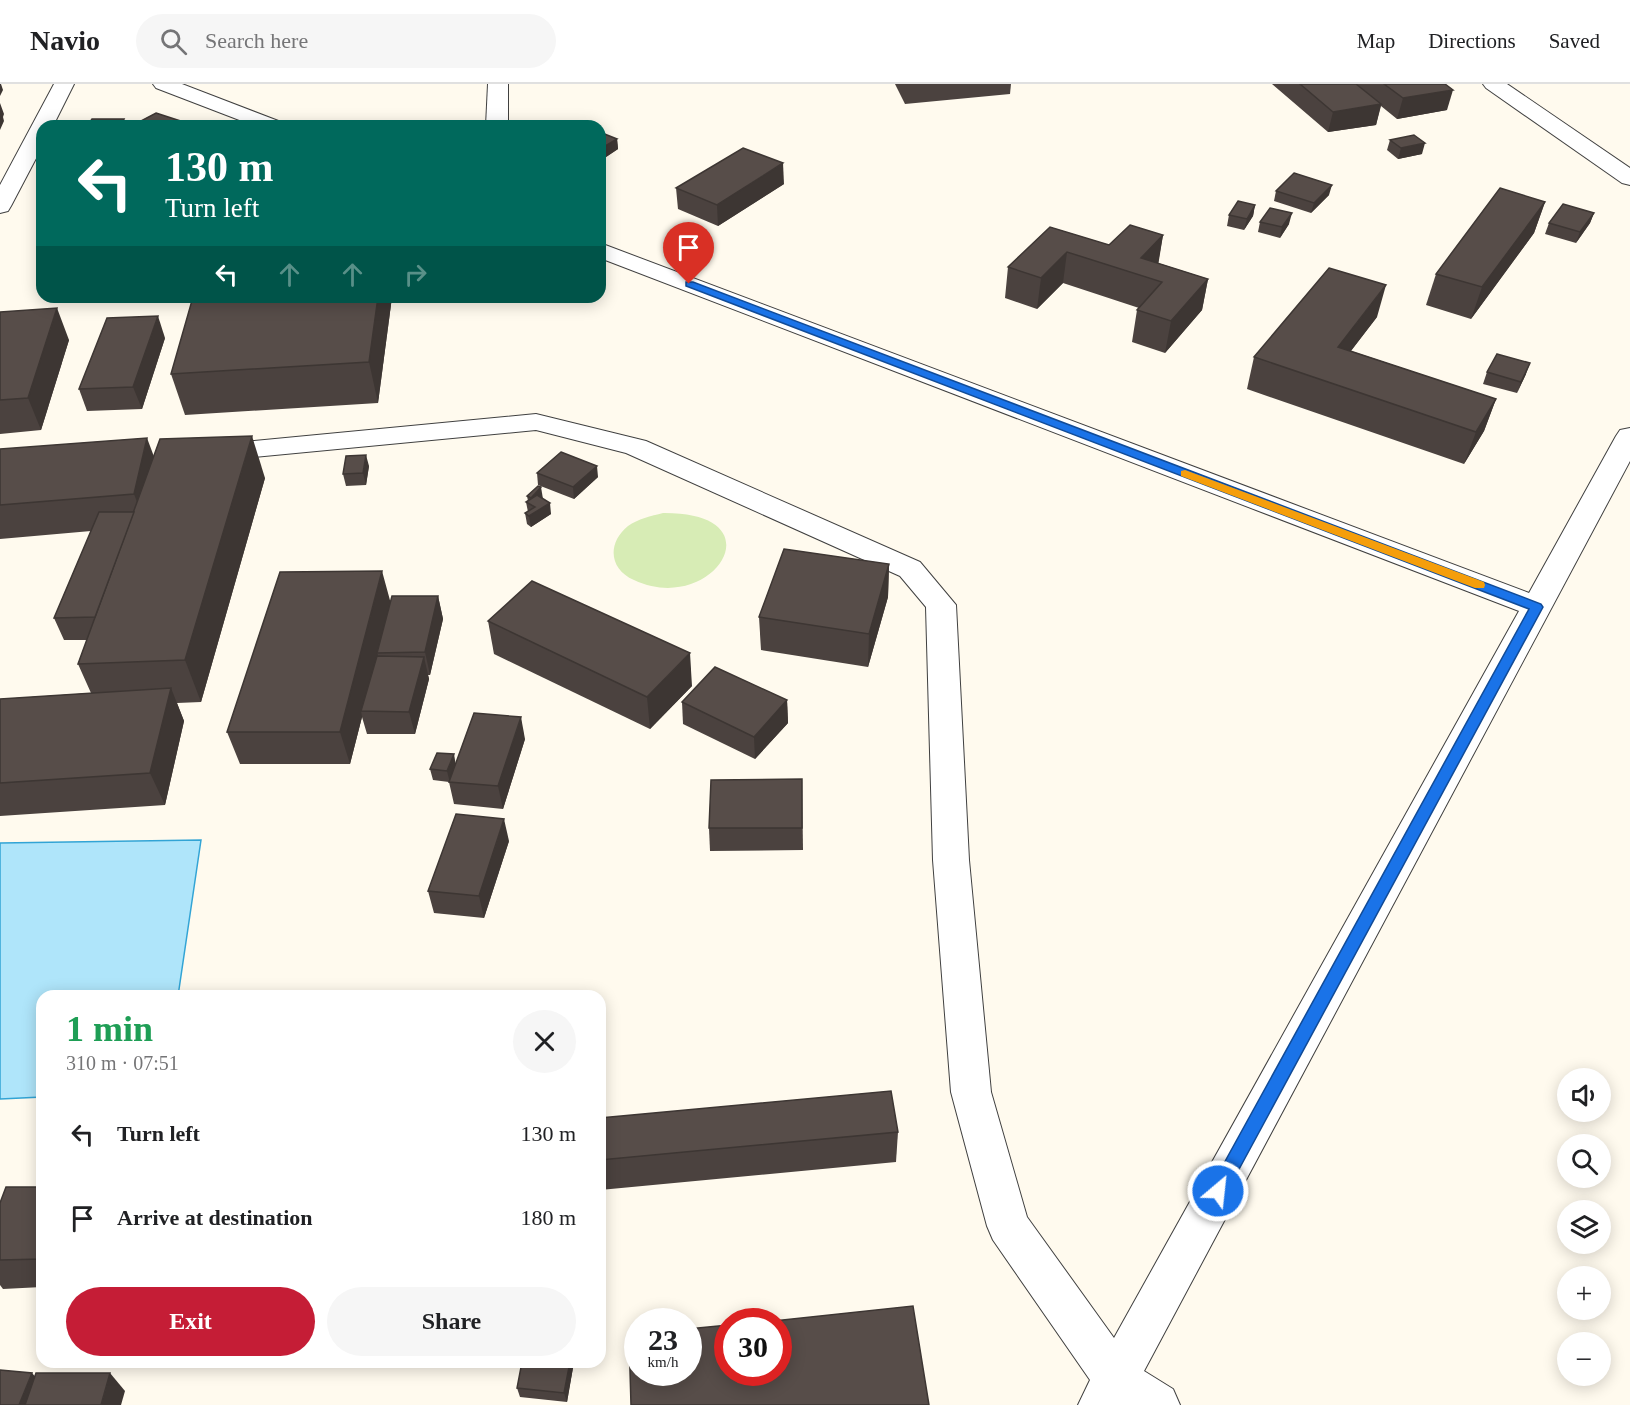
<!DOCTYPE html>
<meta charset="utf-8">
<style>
:root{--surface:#fff;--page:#f6f6f6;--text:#202124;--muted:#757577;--line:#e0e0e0;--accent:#c51d36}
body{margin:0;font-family:"Times New Roman",serif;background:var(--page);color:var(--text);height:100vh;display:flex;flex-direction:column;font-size:22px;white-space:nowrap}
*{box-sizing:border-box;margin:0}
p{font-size:20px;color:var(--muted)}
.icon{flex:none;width:33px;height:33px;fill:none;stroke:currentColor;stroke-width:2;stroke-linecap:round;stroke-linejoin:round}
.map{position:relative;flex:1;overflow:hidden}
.sheet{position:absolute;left:36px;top:906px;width:570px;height:378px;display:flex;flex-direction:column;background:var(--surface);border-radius:18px;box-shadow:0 3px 15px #0003}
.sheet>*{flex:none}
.hud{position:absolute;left:36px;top:36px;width:570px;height:183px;border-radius:18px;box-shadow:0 3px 15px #0003;background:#00695c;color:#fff;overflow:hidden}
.controls{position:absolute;left:1557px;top:984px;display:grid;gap:12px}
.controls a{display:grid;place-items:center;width:54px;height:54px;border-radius:50%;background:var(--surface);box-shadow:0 3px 15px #0003;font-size:30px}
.speed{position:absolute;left:624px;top:1224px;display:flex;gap:12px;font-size:30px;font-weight:700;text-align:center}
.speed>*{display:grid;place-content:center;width:78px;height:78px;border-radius:50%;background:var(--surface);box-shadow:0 3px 15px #0003;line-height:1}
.speed small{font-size:15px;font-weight:400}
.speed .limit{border:9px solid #d22;background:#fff;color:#111}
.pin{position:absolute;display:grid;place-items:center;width:51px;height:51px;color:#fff;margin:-62px -26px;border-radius:50% 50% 50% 0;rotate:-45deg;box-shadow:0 0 6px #0007}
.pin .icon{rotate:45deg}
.me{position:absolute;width:66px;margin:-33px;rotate:28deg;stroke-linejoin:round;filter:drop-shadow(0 0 4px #0008)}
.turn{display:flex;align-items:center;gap:21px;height:126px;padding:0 30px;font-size:27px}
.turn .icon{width:78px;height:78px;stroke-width:2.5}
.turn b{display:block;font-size:42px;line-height:51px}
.lanes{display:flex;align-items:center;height:57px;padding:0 30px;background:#0003;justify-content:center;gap:30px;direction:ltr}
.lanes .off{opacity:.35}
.round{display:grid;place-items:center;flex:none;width:63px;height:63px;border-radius:32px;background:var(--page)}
.headline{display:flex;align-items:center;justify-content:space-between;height:102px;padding:0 30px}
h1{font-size:36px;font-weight:600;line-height:45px;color:#1e9e55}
.action{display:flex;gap:12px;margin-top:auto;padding:12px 30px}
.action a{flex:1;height:69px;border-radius:36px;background:var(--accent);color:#fff;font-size:24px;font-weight:600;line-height:69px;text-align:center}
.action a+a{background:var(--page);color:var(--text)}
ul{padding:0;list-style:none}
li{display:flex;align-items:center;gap:18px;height:84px;padding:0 30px}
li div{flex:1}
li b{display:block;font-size:22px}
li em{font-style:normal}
header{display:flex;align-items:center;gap:36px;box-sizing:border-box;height:84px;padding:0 30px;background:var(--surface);border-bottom:2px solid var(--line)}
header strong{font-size:28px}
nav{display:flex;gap:33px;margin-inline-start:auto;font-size:21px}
.search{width:420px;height:54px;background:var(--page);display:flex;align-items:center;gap:15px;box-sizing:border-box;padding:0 21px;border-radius:33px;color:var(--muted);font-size:22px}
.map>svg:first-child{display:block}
</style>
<header>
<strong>Navio</strong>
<div class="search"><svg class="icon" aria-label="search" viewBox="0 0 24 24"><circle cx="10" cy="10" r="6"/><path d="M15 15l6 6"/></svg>Search here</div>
<nav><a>Map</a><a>Directions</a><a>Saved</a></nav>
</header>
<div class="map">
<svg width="1630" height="1321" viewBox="0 0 1630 1321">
<rect width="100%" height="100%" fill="#fffaee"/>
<path fill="#d7ecb5" d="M 663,429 C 781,428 712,533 634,496 C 609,485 607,459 628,442 C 638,435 651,432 663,429 Z"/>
<path fill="#afe5fa" stroke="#32a4d5" stroke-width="1.5" d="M 201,756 L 178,912 L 42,912 L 42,1013 L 0,1015 L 0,759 Z"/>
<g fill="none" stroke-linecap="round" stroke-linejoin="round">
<g stroke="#404040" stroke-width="2">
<g id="minor">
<path d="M 54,0 L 74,0 L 53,42 L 42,42 L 42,63 L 11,122 L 8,127 L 0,129 L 0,101 Z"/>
<path d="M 153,0 L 182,0 L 281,38 L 285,42 L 255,42 L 156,4 Z"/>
<path d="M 488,0 L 508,0 L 508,42 L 486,42 Z"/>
<path d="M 1483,0 L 1507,0 L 1630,84 L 1630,101 L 1622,99 L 1486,4 Z"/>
<path d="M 600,159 L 1529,509 L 1616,352 L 1620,346 L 1630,344 L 1630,377 L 1144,1287 L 1173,1305 L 1180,1321 L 1078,1321 L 1090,1296 L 993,1156 L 987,1142 L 951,1008 L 933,776 L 926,523 L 900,492 L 626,369 L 536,346 L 211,377 L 201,375 L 197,369 L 201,363 L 211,361 L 536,330 L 646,357 L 920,478 L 956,521 L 969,776 L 991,1008 L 1027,1133 L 1114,1254 L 1519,527 L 600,174 Z"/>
</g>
</g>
<use href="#minor" fill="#fff" fill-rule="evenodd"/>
</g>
<g fill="#4b423f">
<path d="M 895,0 L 1011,0 L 1010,10 L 905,20 Z"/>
<path d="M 1272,0 L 1445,0 L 1447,26 L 1397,35 L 1381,22 L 1376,41 L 1328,48 Z"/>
<path d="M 600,50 L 617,55 L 618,65 L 603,75 L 600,74 Z"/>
<path d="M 1390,56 L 1422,70 L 1398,75 L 1387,66 Z"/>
<path d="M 784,100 L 718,142 L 678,125 L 676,104 Z"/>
<path d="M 1276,107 L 1329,111 L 1311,129 L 1274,117 Z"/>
<path d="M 1545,118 L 1534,149 L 1471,235 L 1426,221 L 1436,190 Z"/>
<path d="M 1255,121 L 1253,132 L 1244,146 L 1227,142 L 1229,131 Z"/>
<path d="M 1594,129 L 1590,139 L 1576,159 L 1545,150 L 1549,139 Z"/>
<path d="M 1260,138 L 1289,140 L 1280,154 L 1258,148 Z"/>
<path d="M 1050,143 L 1109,161 L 1163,151 L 1158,179 L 1208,195 L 1202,226 L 1165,269 L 1132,258 L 1137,226 L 1139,224 L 1063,199 L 1037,225 L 1005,214 L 1008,183 Z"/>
<path d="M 392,213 L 378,319 L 185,331 L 171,290 Z"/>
<path d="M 0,228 L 69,256 L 41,346 L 0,350 Z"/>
<path d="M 1377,233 L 1351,267 L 1496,315 L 1484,347 L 1464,380 L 1247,305 L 1254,273 Z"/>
<path d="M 165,254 L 142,325 L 87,327 L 79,305 Z"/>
<path d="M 1487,288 L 1526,290 L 1517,309 L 1483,300 Z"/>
<path d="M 0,365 L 154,372 L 265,394 L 201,618 L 177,619 L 184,637 L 165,721 L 0,732 L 0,615 L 91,609 L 78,580 L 87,556 L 64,556 L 54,534 L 91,447 L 0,455 Z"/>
<path d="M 369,382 L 366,401 L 346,402 L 343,390 Z"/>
<path d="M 537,389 L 598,393 L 574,415 L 538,401 Z"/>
<path d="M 527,412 L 543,415 L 551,430 L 531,443 L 527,440 L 525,429 L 528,428 L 526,418 L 528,417 Z"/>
<path d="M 889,480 L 888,513 L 868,583 L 761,566 L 759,533 Z"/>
<path d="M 438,512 L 443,535 L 430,591 L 428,591 L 429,595 L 415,650 L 367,650 L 362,633 L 350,680 L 240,680 L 227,648 L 391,519 Z"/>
<path d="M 488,537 L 692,602 L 650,645 L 494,570 Z"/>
<path d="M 787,616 L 788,639 L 755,675 L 683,640 L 682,618 Z"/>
<path d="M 525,655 L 503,725 L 454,720 L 449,698 L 433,696 L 430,685 L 456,679 Z"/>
<path d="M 802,695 L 803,766 L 710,767 L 709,744 Z"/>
<path d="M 509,757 L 484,834 L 434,829 L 428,807 Z"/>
<path d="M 600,1034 L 898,1048 L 896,1078 L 600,1106 Z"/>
<path d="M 42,1103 L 42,1203 L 3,1205 L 0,1201 L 0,1119 Z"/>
<path d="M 574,1278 L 567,1318 L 520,1313 L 517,1304 Z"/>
</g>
<g fill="#3d3633">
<path d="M 0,0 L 1,0 L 3,6 L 0,12 Z"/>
<path d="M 1453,6 L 1447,26 L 1397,35 L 1403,14 Z"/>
<path d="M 0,19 L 4,30 L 3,33 L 4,37 L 0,46 Z"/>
<path d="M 1381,20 L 1376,41 L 1328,48 L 1333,28 Z"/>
<path d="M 124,35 L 126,42 L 120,42 Z"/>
<path d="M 617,55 L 618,65 L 603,75 L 602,64 Z"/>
<path d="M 1425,59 L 1422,70 L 1398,75 L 1401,64 Z"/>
<path d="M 783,79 L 784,100 L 718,142 L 717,121 Z"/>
<path d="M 1332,101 L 1329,111 L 1311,129 L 1314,119 Z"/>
<path d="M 1545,118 L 1534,149 L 1471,235 L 1482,203 Z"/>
<path d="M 1255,121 L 1253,132 L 1244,146 L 1247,135 Z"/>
<path d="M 1292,129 L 1289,140 L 1280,154 L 1282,143 Z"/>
<path d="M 1594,129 L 1590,139 L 1576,159 L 1580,148 Z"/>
<path d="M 1163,151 L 1158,182 L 1141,174 Z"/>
<path d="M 1067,168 L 1063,199 L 1037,225 L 1041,194 Z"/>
<path d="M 1208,195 L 1202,226 L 1165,269 L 1171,237 Z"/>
<path d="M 1386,201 L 1377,233 L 1329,295 L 1338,263 Z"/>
<path d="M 378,213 L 392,213 L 378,319 L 369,278 Z"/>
<path d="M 57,224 L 69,256 L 41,346 L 28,314 Z"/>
<path d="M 158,232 L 165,254 L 142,325 L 133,303 Z"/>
<path d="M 1530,279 L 1526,290 L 1517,309 L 1521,298 Z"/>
<path d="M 1496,315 L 1484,347 L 1464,380 L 1476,348 Z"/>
<path d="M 252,352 L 265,394 L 201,618 L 185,576 Z"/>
<path d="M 147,354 L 159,386 L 142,431 L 134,410 Z"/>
<path d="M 366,371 L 369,382 L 366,401 L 363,389 Z"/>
<path d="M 597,382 L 598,393 L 574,415 L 573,403 Z"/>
<path d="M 541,403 L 543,415 L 532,422 L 531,414 Z"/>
<path d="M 550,419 L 551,430 L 531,443 L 529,432 Z"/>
<path d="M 889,480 L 888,513 L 868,583 L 869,550 Z"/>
<path d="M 382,487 L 391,520 L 377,569 L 378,571 L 364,627 L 361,627 L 362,633 L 350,680 L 340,648 Z"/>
<path d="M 438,512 L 443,535 L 430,591 L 425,568 Z"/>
<path d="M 690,569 L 692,602 L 650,645 L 647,613 Z"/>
<path d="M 424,573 L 429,595 L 415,650 L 409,628 Z"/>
<path d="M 171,604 L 184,637 L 165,721 L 150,689 Z"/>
<path d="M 787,616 L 788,639 L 755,675 L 754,653 Z"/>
<path d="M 521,633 L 525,655 L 503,725 L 498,702 Z"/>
<path d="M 454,670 L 456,682 L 450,699 L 447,687 Z"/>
<path d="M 504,735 L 509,757 L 484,834 L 479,812 Z"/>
<path d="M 570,1278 L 574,1278 L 567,1318 L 564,1309 Z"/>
<path d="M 32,1289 L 40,1298 L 31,1321 L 19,1321 Z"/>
<path d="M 110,1289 L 125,1307 L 121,1321 L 101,1321 Z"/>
</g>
<g fill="#574d49" stroke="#3d3633" stroke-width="1.5">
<path d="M 1300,0 L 1356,0 L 1381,20 L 1333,28 Z"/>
<path d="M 1384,0 L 1445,0 L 1453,6 L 1403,14 Z"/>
<path d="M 156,29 L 196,42 L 147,42 L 137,39 Z"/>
<path d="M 92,35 L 124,35 L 120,42 L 87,42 Z"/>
<path d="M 602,49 L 617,55 L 602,64 L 600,63 L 600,50 Z"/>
<path d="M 1414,51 L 1425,59 L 1401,64 L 1390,56 Z"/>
<path d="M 743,64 L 783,79 L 717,121 L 676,104 Z"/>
<path d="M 1294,89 L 1332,101 L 1314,119 L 1276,107 Z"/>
<path d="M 1500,104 L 1545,118 L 1482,203 L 1436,190 Z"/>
<path d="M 1238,117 L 1255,121 L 1247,135 L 1229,131 Z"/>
<path d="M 1563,120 L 1594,129 L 1580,148 L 1549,139 Z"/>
<path d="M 1270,124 L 1292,129 L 1282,143 L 1260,138 Z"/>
<path d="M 1130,141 L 1163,151 L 1141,174 L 1208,195 L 1171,237 L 1137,226 L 1162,198 L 1067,168 L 1041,194 L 1008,183 L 1050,143 L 1109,161 Z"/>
<path d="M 1329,184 L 1386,201 L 1338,263 L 1496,315 L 1476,348 L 1254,273 Z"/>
<path d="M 193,213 L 378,213 L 369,278 L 171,290 Z"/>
<path d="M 57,224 L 28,314 L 0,316 L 0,228 Z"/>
<path d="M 158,232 L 133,303 L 79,305 L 107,234 Z"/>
<path d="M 1497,270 L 1530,279 L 1521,298 L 1487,288 Z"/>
<path d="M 252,352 L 185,576 L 78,580 L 160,355 Z"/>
<path d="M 147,354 L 134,410 L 0,421 L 0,365 Z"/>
<path d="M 561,368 L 597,382 L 573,403 L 537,389 Z"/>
<path d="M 366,371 L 363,389 L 343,390 L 346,372 Z"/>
<path d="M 538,402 L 541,403 L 531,414 L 527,412 Z"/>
<path d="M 537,411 L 550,419 L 529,432 L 525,429 L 535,423 L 526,418 Z"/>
<path d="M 99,428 L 134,428 L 95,533 L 54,534 Z"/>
<path d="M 784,465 L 889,480 L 869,550 L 759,533 Z"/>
<path d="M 382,487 L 340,648 L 227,648 L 280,488 Z"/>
<path d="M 532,497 L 690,569 L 647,613 L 488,537 Z"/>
<path d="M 392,512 L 438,512 L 425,568 L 377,569 Z"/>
<path d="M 377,572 L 424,573 L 409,628 L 361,627 Z"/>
<path d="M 715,583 L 787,616 L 754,653 L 682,618 Z"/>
<path d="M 171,604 L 150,689 L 0,699 L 0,615 Z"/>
<path d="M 474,629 L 521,633 L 498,702 L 449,698 Z"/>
<path d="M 437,669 L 454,670 L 447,687 L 430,685 Z"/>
<path d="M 802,695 L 802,744 L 709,744 L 711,696 Z"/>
<path d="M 456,730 L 504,735 L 479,812 L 428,807 Z"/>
<path d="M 891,1007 L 898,1048 L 600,1076 L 600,1034 Z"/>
<path d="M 6,1103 L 42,1103 L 42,1175 L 0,1176 L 0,1119 Z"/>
<path d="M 913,1222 L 929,1321 L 631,1321 L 629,1252 L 638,1251 L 638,1288 L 688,1288 L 688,1245 L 728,1241 L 728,1288 L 778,1288 L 778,1238 L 764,1238 Z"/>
<path d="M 522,1278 L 570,1278 L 564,1309 L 517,1304 Z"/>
<path d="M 0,1286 L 32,1289 L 19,1321 L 0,1321 Z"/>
<path d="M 36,1289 L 110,1289 L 101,1321 L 25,1321 Z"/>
</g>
<path fill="#1a73e8" stroke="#114b97" stroke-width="1.5" d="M 686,198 L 693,198 L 1541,520 L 1543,523 L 1224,1113 L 1218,1115 L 1212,1113 L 1210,1107 L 1212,1101 L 1529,525 L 686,202 Z"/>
<path fill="#f59e0b" d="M 1185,386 L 1484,498 L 1485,501 L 1484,504 L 1475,504 L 1181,392 L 1181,387 Z"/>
</svg>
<div class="controls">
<a><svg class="icon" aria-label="sound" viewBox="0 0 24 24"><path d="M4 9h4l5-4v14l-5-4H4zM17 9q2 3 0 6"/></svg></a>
<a><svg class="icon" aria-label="search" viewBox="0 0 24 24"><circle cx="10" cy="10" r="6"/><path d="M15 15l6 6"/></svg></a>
<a><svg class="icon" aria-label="layers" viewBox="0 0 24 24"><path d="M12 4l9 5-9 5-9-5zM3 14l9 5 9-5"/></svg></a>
<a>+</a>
<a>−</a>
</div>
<div class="speed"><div>23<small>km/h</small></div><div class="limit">30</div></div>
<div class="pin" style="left:689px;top:200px;background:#d93025"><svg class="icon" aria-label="arrive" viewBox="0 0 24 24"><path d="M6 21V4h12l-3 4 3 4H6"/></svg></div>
<svg class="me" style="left:1218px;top:1107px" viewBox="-20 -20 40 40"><circle r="17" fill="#1a73e8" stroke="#fff" stroke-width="3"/><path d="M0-11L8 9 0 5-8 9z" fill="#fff"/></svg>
<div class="hud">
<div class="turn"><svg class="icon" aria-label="left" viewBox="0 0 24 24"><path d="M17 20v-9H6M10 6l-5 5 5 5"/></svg><div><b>130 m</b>Turn left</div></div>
<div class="lanes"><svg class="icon" aria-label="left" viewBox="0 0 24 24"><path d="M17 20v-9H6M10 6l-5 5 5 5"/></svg><svg class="icon off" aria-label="ahead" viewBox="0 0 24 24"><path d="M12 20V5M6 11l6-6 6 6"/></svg><svg class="icon off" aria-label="ahead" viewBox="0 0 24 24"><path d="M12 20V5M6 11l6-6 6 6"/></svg><svg class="icon off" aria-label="right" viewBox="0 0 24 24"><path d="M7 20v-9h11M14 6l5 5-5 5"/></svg></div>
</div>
<section class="sheet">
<div class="headline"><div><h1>1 min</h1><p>310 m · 07:51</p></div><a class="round"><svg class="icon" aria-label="close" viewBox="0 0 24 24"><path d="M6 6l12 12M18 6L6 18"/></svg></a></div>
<ul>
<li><svg class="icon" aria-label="left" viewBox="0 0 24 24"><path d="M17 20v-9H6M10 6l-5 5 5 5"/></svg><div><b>Turn left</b></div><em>130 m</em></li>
<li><svg class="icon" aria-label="arrive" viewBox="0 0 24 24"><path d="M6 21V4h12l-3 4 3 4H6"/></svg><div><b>Arrive at destination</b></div><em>180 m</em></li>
</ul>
<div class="action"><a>Exit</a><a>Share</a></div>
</section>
</div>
